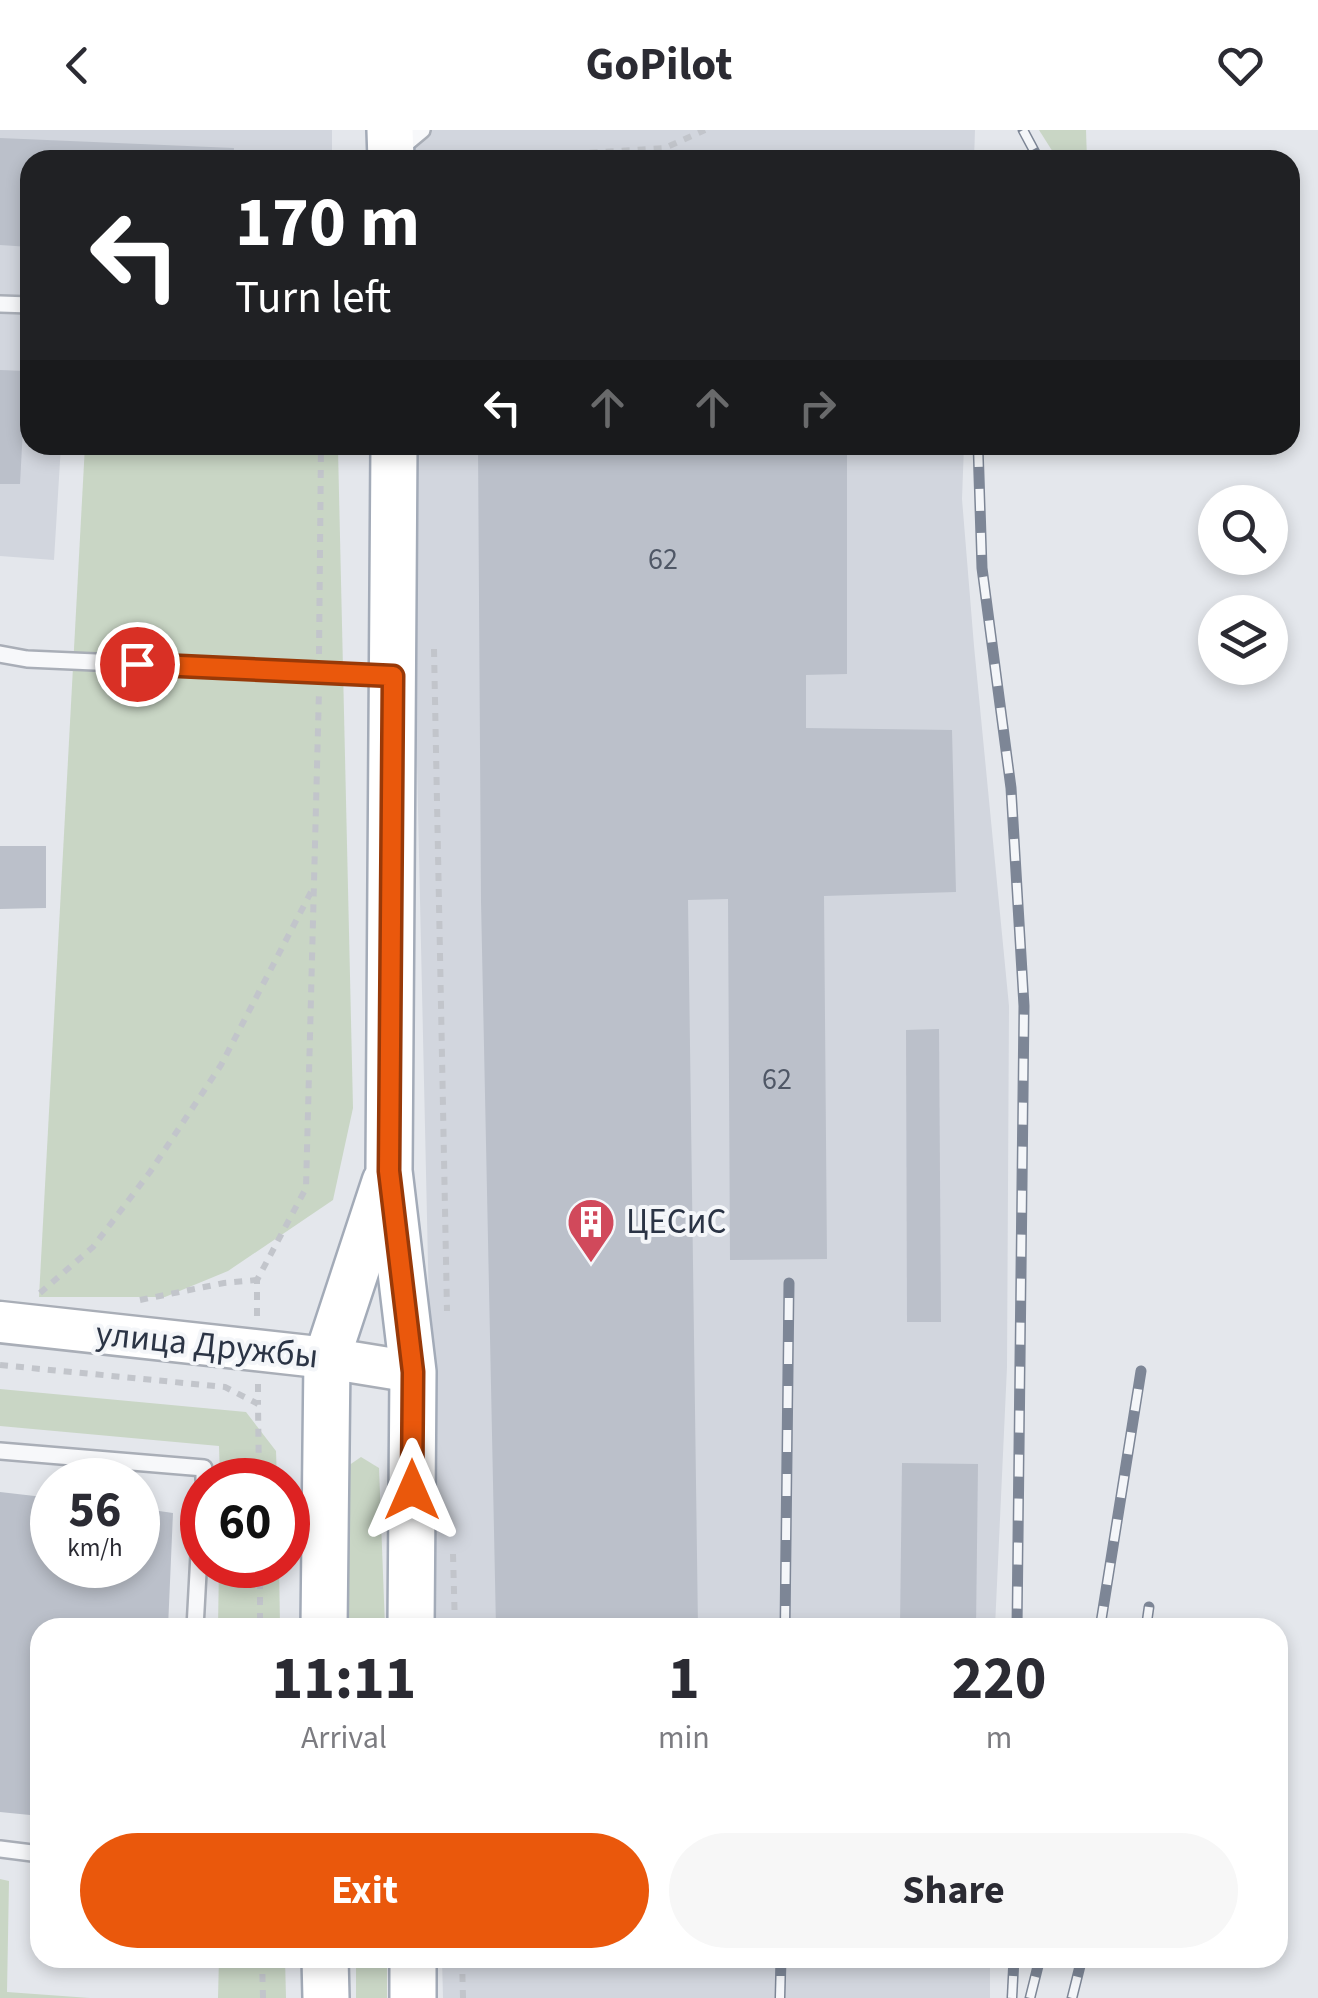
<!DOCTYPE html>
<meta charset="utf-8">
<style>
:root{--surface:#fff;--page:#f7f7f7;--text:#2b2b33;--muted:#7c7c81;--accent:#ea580c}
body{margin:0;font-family:"Source Sans 3",sans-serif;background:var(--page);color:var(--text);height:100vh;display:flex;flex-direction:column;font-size:38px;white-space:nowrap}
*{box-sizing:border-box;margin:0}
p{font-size:32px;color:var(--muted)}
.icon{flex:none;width:55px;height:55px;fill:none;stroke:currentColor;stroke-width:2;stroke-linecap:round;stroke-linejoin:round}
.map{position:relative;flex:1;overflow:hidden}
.sheet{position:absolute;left:30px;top:1488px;width:1258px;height:350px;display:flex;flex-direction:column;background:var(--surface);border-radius:30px;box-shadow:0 5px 15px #0003}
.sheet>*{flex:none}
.guide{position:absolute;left:20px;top:20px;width:1280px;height:305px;border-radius:30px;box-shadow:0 5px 15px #0003;background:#202124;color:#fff;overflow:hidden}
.fabs{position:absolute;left:1198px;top:355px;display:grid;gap:20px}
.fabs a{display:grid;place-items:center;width:90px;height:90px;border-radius:50%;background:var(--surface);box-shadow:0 5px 15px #0003;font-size:50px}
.speed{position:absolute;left:30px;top:1328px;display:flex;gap:20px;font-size:50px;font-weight:700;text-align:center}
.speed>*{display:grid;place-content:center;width:130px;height:130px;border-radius:50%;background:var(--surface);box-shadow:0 5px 15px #0003;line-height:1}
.speed small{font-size:25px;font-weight:400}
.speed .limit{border:15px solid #d22;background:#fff;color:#111}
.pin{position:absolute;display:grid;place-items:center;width:85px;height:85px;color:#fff;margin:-42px;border:5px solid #fff;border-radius:50%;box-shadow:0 2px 10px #0007}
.me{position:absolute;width:110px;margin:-55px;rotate:0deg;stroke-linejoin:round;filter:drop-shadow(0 0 8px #0008)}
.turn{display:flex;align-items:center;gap:35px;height:210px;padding:0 50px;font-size:45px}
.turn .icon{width:130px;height:130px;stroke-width:2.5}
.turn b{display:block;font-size:70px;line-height:85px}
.lanes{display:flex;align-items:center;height:95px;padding:0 50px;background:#0003;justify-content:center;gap:50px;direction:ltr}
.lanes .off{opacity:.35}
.eta{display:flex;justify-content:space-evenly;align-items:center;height:170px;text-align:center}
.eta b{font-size:60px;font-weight:700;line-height:70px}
.primary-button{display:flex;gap:20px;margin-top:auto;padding:20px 50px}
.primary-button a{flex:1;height:115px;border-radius:60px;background:var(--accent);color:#fff;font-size:40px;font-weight:700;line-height:115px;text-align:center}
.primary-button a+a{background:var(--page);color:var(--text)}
header{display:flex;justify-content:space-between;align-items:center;height:130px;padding:0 50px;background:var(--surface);font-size:45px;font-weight:700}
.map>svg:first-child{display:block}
</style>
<header><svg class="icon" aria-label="back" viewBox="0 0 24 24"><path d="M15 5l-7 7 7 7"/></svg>GoPilot<svg class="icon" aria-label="heart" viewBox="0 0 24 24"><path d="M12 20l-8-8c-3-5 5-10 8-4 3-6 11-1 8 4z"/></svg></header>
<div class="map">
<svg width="1318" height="1868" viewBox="0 0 1318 1868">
<rect width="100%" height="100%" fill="#e4e7ec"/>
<g fill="#d2d6de">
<path d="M 0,0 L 332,0 L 332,30 L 30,30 L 30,315 L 61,315 L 54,430 L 0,426 Z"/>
<path d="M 404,0 L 975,0 L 974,30 L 404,30 Z"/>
<path d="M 410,315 L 964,315 L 962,369 L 974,516 L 1009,876 L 1007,1237 L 995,1497 L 436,1497 Z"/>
<path d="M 442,1828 L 990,1828 L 990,1868 L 443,1868 Z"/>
</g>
<g fill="#c9d6c5">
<path d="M 1039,0 L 1086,0 L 1087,30 L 1058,30 Z"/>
<path d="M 85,315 L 334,315 L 338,319 L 353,978 L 333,1070 L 228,1141 L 165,1167 L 39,1167 Z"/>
<path d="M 0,1259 L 246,1282 L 276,1321 L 277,1350 L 220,1350 L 219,1316 L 0,1296 Z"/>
<path d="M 361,1327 L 379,1338 L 385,1497 L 345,1498 L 345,1338 Z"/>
<path d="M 219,1435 L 279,1435 L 280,1497 L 218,1497 Z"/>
<path d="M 0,1749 L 9,1751 L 7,1862 L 90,1868 L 0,1868 Z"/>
<path d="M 219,1828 L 285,1828 L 286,1868 L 218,1868 Z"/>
<rect x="356" y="1828" width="31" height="40"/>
</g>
<g fill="#bbc0ca">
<path d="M 0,8 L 234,18 L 233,30 L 30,30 L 30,117 L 0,115 Z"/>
<path d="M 0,240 L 26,241 L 20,354 L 0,354 Z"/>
<path d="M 478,315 L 847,315 L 847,544 L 806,545 L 806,598 L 952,600 L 956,762 L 824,766 L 827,1129 L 730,1130 L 728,769 L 688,770 L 698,1498 L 496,1498 L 481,771 Z"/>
<path d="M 0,716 L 46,716 L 46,778 L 0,779 Z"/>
<path d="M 939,899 L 941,1192 L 907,1192 L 906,900 Z"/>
<path d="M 902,1333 L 978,1334 L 976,1498 L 900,1498 Z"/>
<path d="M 0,1362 L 52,1368 L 52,1435 L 138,1435 L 138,1378 L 173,1383 L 168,1498 L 40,1498 L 40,1686 L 0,1682 Z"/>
</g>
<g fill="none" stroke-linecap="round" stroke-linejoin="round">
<g stroke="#a9aeb7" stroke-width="20">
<g id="lane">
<path d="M 398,20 L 422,0"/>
<path d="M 0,174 L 30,175"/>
<path d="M 0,524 L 27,529 L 389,545"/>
<path d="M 0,1321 L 204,1338 L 204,1350"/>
<path d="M 195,1498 L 202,1369"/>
<path d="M 0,1719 L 40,1724"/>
</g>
</g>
<g stroke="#a9aeb7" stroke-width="45">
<path id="secondary" d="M 0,1192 L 327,1228 L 413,1242"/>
</g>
<g stroke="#a3abb8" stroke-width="50">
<g id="primary">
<path d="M 390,0 L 391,30"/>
<path d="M 394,315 L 389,1041 L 413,1242 L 411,1498"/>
<path d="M 324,1498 L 327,1228 L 385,1052"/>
<path d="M 325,1828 L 326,1868"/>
<path d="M 413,1828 L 413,1868"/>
</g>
</g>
<g stroke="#c2c5cb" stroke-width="6" stroke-dasharray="8 8" stroke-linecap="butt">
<path d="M 478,30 L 665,18 L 705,0"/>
<path d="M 434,519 L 447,1181"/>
<path d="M 319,524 L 321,315"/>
<path d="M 40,1163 L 93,1117 L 150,1042 L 221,935 L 311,762"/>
<path d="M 140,1170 L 224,1153 L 257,1150"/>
<path d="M 257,1186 L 257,1150 L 306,1058 L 319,561"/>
<path d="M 0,1235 L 225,1257 L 258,1274 L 259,1350"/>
<path d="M 258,1254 L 258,1274"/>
<path d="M 453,1424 L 455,1498"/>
<path d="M 260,1435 L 260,1498"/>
<path d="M 262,1828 L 263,1868"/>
<path d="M 462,1828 L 463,1868"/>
</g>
<use href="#lane" stroke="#f7f8fa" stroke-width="15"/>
<use href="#secondary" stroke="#fff" stroke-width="40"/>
<use href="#primary" stroke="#fff" stroke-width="45"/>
<g stroke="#7d8696" stroke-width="11">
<g id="rail">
<path d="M 1023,0 L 1039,30"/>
<path d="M 978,315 L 982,438 L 1011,658 L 1024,876 L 1017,1498"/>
<path d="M 785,1498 L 789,1153"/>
<path d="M 1100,1498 L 1141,1241"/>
<path d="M 1146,1498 L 1149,1477"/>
<path d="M 780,1868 L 781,1828"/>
<path d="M 1012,1868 L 1014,1828"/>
<path d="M 1030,1868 L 1040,1828"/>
<path d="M 1072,1868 L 1082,1828"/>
</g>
</g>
<use href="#rail" stroke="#f4f6f9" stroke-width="8" stroke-dasharray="22" stroke-linecap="butt"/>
</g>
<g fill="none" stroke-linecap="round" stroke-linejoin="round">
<g stroke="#983908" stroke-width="25">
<path id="route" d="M 137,534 L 393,546 L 389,1041 L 413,1242 L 412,1360"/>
</g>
<use href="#route" stroke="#ea580c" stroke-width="18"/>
</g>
<defs>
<g id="building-pin" transform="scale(2.5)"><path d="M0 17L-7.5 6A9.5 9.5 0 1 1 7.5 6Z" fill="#d1495b" stroke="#f4f6f9"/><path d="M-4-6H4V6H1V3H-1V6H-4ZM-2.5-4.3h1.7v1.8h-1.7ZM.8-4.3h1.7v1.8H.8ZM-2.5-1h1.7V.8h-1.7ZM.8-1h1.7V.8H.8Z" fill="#fff"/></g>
</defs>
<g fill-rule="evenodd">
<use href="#building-pin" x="591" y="1092"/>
</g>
<g text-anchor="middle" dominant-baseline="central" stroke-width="8" stroke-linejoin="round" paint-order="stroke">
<g font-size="30" fill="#4f5766">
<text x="663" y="429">62</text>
<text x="777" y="949">62</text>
</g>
<g font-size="35" fill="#2b3445" stroke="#f4f6f9" text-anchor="start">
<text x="626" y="1092">ЦЕСиС</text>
</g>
<g font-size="35" fill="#2b3445" stroke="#f4f6f9">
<text transform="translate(207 1215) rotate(6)">улица Дружбы</text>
</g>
</g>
</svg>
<div class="fabs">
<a><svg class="icon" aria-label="search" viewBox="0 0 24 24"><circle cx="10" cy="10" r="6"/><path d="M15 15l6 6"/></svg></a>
<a><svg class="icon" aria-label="layers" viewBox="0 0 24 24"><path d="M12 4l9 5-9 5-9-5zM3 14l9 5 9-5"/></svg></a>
</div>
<div class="speed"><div>56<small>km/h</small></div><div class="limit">60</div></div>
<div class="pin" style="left:137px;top:534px;background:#d93025"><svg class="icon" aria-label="arrive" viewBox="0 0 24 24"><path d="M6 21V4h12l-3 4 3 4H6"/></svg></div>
<svg class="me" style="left:412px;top:1360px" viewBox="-20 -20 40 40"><path d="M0-17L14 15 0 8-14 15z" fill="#ea580c" stroke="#fff" stroke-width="4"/></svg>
<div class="guide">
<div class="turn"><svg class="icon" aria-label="left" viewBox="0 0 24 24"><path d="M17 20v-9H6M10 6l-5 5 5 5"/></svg><div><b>170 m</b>Turn left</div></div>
<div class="lanes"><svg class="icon" aria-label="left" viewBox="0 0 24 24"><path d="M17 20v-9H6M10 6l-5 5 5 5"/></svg><svg class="icon off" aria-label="ahead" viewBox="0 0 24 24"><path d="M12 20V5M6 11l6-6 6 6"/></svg><svg class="icon off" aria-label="ahead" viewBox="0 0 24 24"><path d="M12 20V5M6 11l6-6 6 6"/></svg><svg class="icon off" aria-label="right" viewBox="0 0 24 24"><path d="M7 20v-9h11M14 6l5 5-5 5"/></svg></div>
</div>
<section class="sheet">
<div class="eta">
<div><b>11:11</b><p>Arrival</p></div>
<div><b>1</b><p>min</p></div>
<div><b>220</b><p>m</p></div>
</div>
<div class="primary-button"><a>Exit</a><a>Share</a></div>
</section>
</div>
